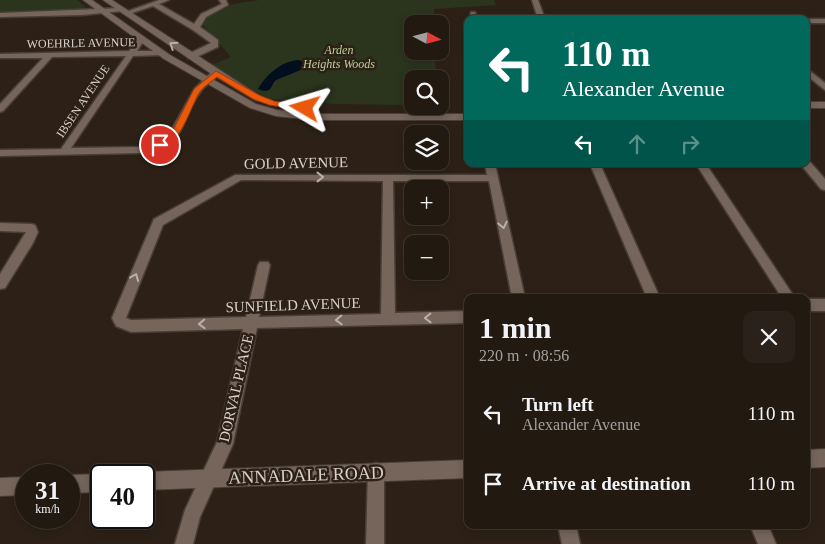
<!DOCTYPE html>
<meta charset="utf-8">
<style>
:root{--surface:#221911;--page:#2a221a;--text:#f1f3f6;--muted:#a2a09f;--line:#3f3831}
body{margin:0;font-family:Georgia,serif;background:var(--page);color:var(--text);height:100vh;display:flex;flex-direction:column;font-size:19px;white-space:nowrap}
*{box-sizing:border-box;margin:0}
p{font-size:16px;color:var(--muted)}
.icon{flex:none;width:28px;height:28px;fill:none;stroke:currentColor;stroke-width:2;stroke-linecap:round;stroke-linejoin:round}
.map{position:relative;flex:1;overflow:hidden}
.side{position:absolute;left:464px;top:294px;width:346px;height:235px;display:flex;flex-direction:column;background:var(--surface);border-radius:10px;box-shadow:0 2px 8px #0003,0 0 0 1px var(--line)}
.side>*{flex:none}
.hud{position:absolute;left:464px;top:15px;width:346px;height:152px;border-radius:10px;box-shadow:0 2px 8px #0003,0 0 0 1px var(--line);background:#00695c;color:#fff;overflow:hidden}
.needle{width:32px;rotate:97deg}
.controls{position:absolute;left:404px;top:15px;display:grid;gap:10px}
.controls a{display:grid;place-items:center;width:45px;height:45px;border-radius:10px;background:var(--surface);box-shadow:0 2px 8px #0003,0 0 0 1px var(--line);font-size:25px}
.speed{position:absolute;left:15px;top:464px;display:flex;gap:10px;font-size:25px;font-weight:700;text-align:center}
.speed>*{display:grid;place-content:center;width:65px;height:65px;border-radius:50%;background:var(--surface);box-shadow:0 2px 8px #0003,0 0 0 1px var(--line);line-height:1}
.speed small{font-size:12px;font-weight:400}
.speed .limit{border:2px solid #111;border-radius:8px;background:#fff;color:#111}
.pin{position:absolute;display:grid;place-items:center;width:42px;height:42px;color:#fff;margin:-21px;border:2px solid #fff;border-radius:50%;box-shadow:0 1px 5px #0007}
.me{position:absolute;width:55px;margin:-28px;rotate:277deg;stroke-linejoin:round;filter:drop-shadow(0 0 4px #0008)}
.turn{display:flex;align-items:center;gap:18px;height:105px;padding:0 15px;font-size:22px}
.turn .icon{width:65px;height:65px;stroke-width:2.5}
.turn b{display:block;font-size:35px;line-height:42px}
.lanes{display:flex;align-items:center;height:48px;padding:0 15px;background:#0003;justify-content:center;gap:25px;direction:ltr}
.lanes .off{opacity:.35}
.round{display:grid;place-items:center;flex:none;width:52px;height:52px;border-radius:10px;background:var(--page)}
.headline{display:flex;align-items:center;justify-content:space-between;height:85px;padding:0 15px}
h1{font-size:30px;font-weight:700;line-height:38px}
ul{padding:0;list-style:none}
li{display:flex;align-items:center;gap:15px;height:70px;padding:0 15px}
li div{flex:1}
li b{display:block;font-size:19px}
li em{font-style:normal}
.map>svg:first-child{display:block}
</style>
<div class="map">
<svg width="825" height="544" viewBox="0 0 825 544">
<rect width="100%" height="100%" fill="#2d2117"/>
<g fill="#2b341d">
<path d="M 0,0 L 77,0 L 86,7 L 80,10 L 0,12 Z"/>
<path d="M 259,0 L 494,0 L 496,5 L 434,9 L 435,24 L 412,24 L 412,51 L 435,51 L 436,79 L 412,79 L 412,105 L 335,104 L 270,99 L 248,89 L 209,66 L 231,57 C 225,49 203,27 202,22 C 214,4 241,3 259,0 Z"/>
</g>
<path fill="#000e1d" d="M 299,60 L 309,65 L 308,67 L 276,80 C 270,85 273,95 258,89 C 266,75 281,61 299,60 Z"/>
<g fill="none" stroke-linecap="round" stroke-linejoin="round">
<g stroke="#483d37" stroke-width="3">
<g id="minor">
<path d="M 159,0 L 169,0 L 159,4 L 194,24 L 201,14 L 222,4 L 219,0 L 226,0 L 228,5 L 206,17 L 200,27 L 218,40 L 218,47 L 194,58 L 188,58 L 188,54 L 211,43 L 193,30 L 153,6 L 126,15 L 123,13 Z"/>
<path d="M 532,0 L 538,0 L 545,19 L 538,19 Z"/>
<path d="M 121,8 L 124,10 L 123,11 L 82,15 L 0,17 L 0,13 Z"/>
<path d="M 471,12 L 475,12 L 477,19 L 470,19 Z"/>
<rect x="806" y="19" width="19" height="4"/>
<path d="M 138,37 L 145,39 L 137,51 L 162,51 L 166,53 L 162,55 L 133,56 L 71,148 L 139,147 L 160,141 L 172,129 L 195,88 L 213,71 L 219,71 L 219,75 C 213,80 206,84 201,91 C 175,125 193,142 139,153 L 0,156 L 0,150 L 61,149 L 126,56 L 52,57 L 3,111 L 0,112 L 0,104 L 43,58 L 0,58 L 0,54 L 129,51 Z"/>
<path d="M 806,68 L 825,83 L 825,90 L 806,75 Z"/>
<path d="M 806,161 L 810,162 L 825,179 L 825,190 L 821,189 L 802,166 L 801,164 L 806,164 Z"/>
<path d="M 485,164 L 495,164 L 525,298 L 512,298 L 489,181 L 393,181 L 395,313 L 468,311 L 468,323 L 257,328 L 233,444 L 200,517 L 193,544 L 175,544 L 185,510 L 217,442 L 243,329 L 131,332 L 116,326 L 112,318 L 154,219 L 235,175 L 487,175 ZM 241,180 L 383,181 L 381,314 L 259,317 L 270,265 L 268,262 L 260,262 L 258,265 L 246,317 L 131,320 L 126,318 L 163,225 Z"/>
<path d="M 590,164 L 600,164 L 660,298 L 647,298 Z"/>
<path d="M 696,164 L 706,164 L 795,298 L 782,298 Z"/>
<path d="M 0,223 L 31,224 L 35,225 L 38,232 L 33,243 L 5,288 L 0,289 L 0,274 L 26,232 L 0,231 Z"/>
<rect x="806" y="299" width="19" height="12"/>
<path d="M 376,463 L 382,465 L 384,471 L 384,544 L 366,544 L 368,471 L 370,465 Z"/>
<path d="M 558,525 L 576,525 L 580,544 L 562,544 Z"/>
<path d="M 750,525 L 768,525 L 776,544 L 758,544 Z"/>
</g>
</g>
<g stroke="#483d37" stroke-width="2">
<g id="tertiary">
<path d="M 83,0 L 92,0 L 170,55 L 256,104 L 277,110 L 313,114 L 468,114 L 468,120 L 313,120 L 276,116 L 250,108 L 164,59 Z"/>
<path d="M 103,0 L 112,0 L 263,98 L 258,101 L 255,100 L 213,75 Z"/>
<rect x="806" y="102" width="19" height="6"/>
<path d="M 825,449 L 825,467 L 806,468 L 806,450 Z"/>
<path d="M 468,460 L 468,478 L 144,490 L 144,475 L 137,475 L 144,472 Z"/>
<path d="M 101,474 L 104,475 L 101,475 L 101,492 L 69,493 L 68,475 Z"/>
<path d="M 26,477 L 26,495 L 0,496 L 0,478 Z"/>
</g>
</g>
<use href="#minor" fill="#75655b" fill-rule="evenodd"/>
<use href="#tertiary" fill="#75655b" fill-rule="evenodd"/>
</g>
<defs><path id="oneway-chevron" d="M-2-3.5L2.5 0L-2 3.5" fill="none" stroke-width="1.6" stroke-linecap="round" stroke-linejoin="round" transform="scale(1.25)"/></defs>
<g stroke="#bab0a9">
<use href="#oneway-chevron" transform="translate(173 45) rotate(-146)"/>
<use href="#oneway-chevron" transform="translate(320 177)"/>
<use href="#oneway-chevron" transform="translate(503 225) rotate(78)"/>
<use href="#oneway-chevron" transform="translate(135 277) rotate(-67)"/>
<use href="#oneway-chevron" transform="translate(428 318) rotate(179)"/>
<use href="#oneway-chevron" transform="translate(339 320) rotate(178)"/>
<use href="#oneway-chevron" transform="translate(202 324) rotate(178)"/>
</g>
<path fill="#ea580c" stroke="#983908" d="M 216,71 L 259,95 L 274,101 L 305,106 L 309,108 L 305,111 L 269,105 L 253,99 L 217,77 C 211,82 203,87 199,93 C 190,108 179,150 157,147 L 157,143 L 171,134 L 194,89 Z"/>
<g text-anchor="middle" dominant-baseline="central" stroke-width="5" stroke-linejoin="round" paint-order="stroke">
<g font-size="12" fill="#d8d0ca" stroke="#2d2117">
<text transform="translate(81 43) rotate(-1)">WOEHRLE AVENUE</text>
<text transform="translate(83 101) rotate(-56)">IBSEN AVENUE</text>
</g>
<g font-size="12" font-style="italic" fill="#b9d096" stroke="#2d2117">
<text x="339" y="50">Arden<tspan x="339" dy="14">Heights Woods</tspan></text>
</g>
<g font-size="15" fill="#d8d0ca" stroke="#2d2117">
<text transform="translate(296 163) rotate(-1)">GOLD AVENUE</text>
<text transform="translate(293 305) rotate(-2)">SUNFIELD AVENUE</text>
<text transform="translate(236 388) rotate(-77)">DORVAL PLACE</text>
</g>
<g font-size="18" fill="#d8d0ca" stroke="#2d2117">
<text transform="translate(306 475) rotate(-2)">ANNADALE ROAD</text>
</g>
</g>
</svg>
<div class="controls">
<a><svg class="needle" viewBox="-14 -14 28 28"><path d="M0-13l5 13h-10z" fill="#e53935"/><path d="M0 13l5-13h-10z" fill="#a2a09f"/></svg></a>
<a><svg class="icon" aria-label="search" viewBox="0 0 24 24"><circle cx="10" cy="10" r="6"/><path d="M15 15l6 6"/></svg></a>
<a><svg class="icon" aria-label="layers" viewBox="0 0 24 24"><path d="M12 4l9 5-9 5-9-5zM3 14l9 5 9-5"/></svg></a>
<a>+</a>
<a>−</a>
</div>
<div class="speed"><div>31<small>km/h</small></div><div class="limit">40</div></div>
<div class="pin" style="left:160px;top:145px;background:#d93025"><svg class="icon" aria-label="arrive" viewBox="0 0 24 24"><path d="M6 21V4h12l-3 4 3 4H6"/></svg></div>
<svg class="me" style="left:305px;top:108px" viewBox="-20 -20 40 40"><path d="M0-17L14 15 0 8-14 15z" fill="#ea580c" stroke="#fff" stroke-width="4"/></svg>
<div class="hud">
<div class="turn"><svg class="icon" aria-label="left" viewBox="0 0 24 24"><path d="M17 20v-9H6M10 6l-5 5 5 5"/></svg><div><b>110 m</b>Alexander Avenue</div></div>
<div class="lanes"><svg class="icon" aria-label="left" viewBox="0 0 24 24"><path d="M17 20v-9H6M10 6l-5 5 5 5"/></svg><svg class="icon off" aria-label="ahead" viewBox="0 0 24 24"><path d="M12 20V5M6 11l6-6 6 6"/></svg><svg class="icon off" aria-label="right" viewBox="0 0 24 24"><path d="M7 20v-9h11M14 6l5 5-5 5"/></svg></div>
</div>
<section class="side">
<div class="headline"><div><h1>1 min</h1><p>220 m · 08:56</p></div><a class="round"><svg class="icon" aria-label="close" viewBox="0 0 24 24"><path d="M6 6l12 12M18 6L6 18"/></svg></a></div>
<ul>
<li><svg class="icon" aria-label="left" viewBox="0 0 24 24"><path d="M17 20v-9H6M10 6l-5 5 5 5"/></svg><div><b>Turn left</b><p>Alexander Avenue</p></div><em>110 m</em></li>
<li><svg class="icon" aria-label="arrive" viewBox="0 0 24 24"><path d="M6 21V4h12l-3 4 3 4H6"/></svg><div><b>Arrive at destination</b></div><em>110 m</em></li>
</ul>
</section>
</div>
